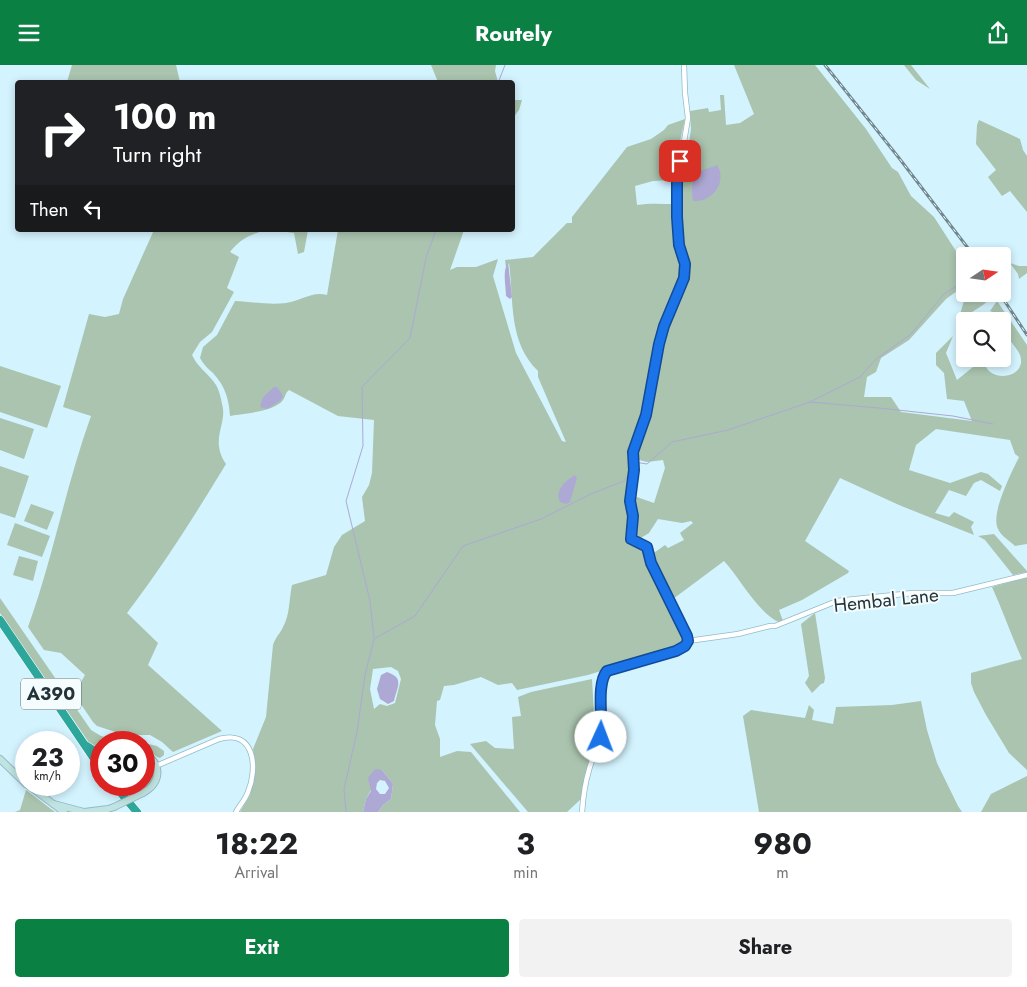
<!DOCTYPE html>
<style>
:root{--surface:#fff;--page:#f2f2f2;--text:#202124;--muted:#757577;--accent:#0b8043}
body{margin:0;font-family:Jost,sans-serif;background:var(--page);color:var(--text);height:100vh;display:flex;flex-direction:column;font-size:19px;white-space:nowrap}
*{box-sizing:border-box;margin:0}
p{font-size:16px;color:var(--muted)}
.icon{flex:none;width:28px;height:28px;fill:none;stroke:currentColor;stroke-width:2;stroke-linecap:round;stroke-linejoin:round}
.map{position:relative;height:747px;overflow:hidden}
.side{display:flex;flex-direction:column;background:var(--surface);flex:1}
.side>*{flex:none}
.hud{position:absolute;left:15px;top:15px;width:500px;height:152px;border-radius:5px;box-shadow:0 2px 8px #0003;background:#202124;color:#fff;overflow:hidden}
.needle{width:32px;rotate:77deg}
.controls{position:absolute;left:956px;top:182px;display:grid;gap:10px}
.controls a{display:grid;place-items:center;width:55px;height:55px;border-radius:5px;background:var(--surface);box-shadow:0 2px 8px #0003;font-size:25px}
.speed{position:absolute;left:15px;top:666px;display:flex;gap:10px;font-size:25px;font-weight:700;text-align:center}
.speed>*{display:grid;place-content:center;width:65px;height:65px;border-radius:50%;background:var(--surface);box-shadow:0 2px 8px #0003;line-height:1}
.speed small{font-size:12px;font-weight:400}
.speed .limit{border:8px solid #d22;background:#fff;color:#111}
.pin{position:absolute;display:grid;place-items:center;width:42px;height:42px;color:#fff;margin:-21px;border-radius:10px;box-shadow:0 2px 8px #0006}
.me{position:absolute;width:55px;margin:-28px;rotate:2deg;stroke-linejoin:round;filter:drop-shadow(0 0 4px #0008)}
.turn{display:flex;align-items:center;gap:18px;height:105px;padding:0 15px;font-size:22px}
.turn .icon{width:65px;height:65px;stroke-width:2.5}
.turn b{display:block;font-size:35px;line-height:42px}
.then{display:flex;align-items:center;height:48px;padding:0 15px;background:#0003;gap:10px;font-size:19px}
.eta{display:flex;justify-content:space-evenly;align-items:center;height:85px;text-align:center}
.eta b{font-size:30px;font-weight:700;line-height:35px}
.primary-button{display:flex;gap:10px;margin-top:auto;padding:10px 15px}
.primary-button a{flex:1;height:58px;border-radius:5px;background:var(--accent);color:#fff;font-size:20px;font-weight:700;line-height:58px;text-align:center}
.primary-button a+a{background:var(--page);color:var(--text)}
header{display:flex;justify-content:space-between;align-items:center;height:65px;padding:0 15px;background:var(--accent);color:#fff;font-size:22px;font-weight:700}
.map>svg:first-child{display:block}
</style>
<header><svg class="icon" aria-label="menu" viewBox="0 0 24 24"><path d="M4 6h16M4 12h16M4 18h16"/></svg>Routely<svg class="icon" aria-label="share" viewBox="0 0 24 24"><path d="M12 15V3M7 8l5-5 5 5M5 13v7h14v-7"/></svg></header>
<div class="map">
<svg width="1027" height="747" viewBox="0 0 1027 747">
<rect width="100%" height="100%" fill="#d3f3fe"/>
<g fill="#aac4af" fill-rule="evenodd">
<path d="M 72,0 L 176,0 L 180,17 L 67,17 Z"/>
<path d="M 431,0 L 496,0 L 495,6 L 498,17 L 438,17 Z"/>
<path d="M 734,0 L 815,0 L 866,64 L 892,103 L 898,107 L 911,131 L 934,152 L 965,200 L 965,225 L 964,221 L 946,234 L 909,275 L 881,293 L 876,307 L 867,312 L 864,332 L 891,332 L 901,347 L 972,356 L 964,336 L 947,334 L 944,308 L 936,300 L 936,288 L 953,271 L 946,288 L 957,315 L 973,302 L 969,294 L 985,294 C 985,296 985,299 986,302 C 993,315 1018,314 1021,298 C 1023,283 1003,276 1002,256 L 999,256 L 995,248 L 990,246 L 997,236 L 1027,280 L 1027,479 L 1015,481 C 1010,476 1001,471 998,464 C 990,449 1012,407 1019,392 L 1015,389 L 1010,375 L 936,364 L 916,380 L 909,405 L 950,418 L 981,407 L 988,409 L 1002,421 L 1000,426 L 981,415 L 974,418 L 966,431 L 949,425 L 935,448 L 949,452 L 954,447 L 974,457 L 971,462 L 974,470 L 899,440 L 840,413 L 805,476 L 849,506 L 848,508 L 802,535 L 779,545 L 783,556 L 779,557 C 759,549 739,512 724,496 L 673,534 L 654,500 L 651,490 L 665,480 L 668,483 L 684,475 L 680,468 L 693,458 L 691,456 L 682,458 L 658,454 L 649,468 L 639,474 L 634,471 L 631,430 L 654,438 L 665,403 L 663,395 L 647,397 L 636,394 L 638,378 L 649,351 L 665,269 L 686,215 L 688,202 L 682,176 L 682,125 L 691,64 L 690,46 L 708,43 L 709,47 L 721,45 L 720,30 L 724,30 L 726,60 L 740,58 L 754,49 Z"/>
<path d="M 904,0 L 911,0 L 930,24 L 916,15 Z"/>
<path d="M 513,35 L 522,35 L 519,45 L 513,53 Z"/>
<path d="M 685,54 L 676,94 L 673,115 L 653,116 L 635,121 L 637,140 C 650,138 661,139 674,139 L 677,182 L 682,203 L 679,216 L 662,259 L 656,283 L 644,347 L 630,382 L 630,415 L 627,433 L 629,447 L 629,478 L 644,483 L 681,565 C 685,573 687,577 679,582 L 588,610 L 517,625 L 512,618 L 498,620 L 481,612 L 454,620 L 444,621 L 440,635 L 437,636 L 435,660 L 440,674 L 440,692 L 457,686 L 471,687 L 520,747 L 378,747 L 383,740 L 391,734 L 393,719 L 382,705 L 366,734 L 363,747 L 240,747 L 250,730 L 254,715 L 255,699 L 253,684 L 266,652 L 273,580 C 276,571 280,569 283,562 C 290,550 289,534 292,520 L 326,510 L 334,482 L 342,470 L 365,456 L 362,432 L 369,420 L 372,408 L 374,355 L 338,351 L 289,325 C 285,328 286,331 283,335 C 274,347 245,348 230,351 C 229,334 225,321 213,308 C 208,304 203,299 200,293 L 203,282 L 217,270 L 235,236 C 251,237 270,240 286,238 C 302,236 311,226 327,230 L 338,165 L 464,165 L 450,205 L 457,202 L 476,202 L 498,194 L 493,211 L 516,288 L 562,376 L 566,377 L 538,312 L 538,306 C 508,277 514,236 509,198 L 506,202 L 505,195 L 533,192 L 567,158 L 572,158 L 572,152 L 627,82 L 651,74 L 664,65 L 668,60 ZM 391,602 L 398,606 L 401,614 L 395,638 L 387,641 L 380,639 L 374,644 L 370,624 L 373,604 Z"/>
<path d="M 979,55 L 1020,74 L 1023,85 L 1027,91 L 1027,147 L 1010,126 L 1002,131 L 988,112 L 996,105 L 976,79 L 977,60 Z"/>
<path d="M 154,165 L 267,165 C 251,169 240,174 230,187 L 239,192 L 227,223 L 234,227 L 212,267 L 200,277 L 192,290 C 198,303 209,309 216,320 C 219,325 221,333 222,339 C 228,359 209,374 226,399 C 195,450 163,501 127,548 L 158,578 L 148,600 L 222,666 L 173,687 L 162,677 L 150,670 L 125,670 L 97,661 L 93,657 L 74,629 L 85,610 L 61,588 L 44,585 L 28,562 C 53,493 66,420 91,351 L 63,342 L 89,249 L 105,252 L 119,249 L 123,234 Z"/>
<path d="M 272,165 L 308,165 L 304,187 L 298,189 L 294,168 Z"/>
<path d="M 1010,198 L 1019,201 L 1027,201 L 1027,208 L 1019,214 L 1018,209 Z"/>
<path d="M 966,229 L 991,229 L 993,231 L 983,240 L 958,256 Z"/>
<path d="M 0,301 L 61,321 L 47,363 L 0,347 Z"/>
<path d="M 0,353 L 34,364 L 24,394 L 0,385 Z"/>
<path d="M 0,401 L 29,411 L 15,453 L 0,448 Z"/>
<path d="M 31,439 L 54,447 L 47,465 L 24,456 Z"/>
<path d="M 15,458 L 50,471 L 42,492 L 7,480 Z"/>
<path d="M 994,469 L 1027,506 L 1027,507 L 1013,510 L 985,475 L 978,471 Z"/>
<path d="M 19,491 L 38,496 L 33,516 L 13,510 Z"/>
<path d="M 1027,512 L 1027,705 L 1009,688 L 986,650 L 974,627 L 971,618 L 971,608 L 1022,594 C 1011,570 1003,546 992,522 Z"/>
<path d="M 0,533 L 91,665 L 101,671 L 125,677 L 101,678 L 101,687 L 92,682 L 0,548 Z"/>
<path d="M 815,548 L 825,613 L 824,618 L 821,619 L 812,628 L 805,618 L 809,611 L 801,559 Z"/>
<path d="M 592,614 L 595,667 L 599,668 L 584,716 L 581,734 L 567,747 L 528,747 L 470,679 L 486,676 L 495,683 L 514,684 L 512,652 L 521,651 L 518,632 L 531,627 Z"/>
<path d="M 921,636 L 927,665 L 937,698 L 958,741 L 962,747 L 759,747 L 743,651 L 751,645 L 805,653 L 809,640 L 814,645 L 812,655 L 833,659 L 836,642 L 892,640 Z"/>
<path d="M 144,678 L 157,681 L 164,686 L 164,690 L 160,693 C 153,691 150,684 144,683 Z"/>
<path d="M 144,692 C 157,701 158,715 145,724 L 142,721 L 140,725 L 131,730 L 122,720 L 144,720 Z"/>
<path d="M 1027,711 L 1027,747 L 981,747 L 991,729 Z"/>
<path d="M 26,725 L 55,747 L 15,747 L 20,745 Z"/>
</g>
<g fill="#ada9d4" fill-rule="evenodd">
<path d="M 717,100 C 728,117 712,138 693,136 C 691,125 691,113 701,106 C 706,103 712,103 717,100 Z"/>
<path d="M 508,197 L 512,232 L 510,234 L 506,231 C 506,221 502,207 508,197 Z"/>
<path d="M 274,322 L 277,322 L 282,329 L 283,332 L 280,336 L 267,344 L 260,342 L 263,332 Z"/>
<path d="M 575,410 L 577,413 L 570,437 L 566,439 L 560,437 C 554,426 566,415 575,410 Z"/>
<path d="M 387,607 C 405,613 397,622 394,636 L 388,639 L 380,634 L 377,624 L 381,610 Z"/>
<path d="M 375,704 L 382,705 L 393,719 L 391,734 L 383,740 L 378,747 L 363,747 L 366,734 L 371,726 L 368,713 ZM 380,715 L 385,716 L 389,723 L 385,729 L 380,729 L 376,724 L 377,718 Z"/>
</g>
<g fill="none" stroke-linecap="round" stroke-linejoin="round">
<g stroke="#ada9d4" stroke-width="1">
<path d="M 498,18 L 505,0"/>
<path d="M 810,337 L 860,312 L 875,295 L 911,269 L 944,229 L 958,220 L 961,213 L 965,209"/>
<path d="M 634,397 L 647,399 L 672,377 L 728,365 L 810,337 L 879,343 L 953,351 L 993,359"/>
<path d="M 374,573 L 370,536 L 346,436 L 363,381 L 362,322 L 410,273 L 426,193 L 436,165"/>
<path d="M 346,747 L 344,724 L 357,667 L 365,610 L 374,574 L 415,551 L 463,481 L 541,454 L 591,429 L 624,416 L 631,406"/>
</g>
<g stroke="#94bbc8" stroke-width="6">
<g id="street">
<path d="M 688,576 L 738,569 L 770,561 L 775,561 L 837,536 L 913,528 L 953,528 L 1027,510"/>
<path d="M 156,701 L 219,674 C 255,664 258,703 248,727 C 245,735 240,740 236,747"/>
<path d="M 582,747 C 583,733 585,718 589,705 C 592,693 598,683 601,672 C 604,655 599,638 601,621 C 602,612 605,607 614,604 L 676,586 L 685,581 L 688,576 L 687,571 L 651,498 L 647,483 L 631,474 L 633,451 L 630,436 L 633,405 L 633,387 L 647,349 L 659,279 L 664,261 L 684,213 L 685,199 L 679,180 L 677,118 L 688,53 L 685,28 L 684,0"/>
</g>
</g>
<g stroke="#94bbc8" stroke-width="8">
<g id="secondary">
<path d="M 0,694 L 26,719"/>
<path d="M 28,720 L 64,747"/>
<path d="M 143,728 C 161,718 163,699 144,688"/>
<path d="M 54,739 L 84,747 L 108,744 L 114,742"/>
</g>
</g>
<g stroke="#fff" stroke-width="9">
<g id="highway">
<path d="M 0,555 L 101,704"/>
<path d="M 87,681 L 101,690"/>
<path d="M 114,720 L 137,747"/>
</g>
</g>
<use href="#street" stroke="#fff" stroke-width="4.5"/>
<use href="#secondary" stroke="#c0e4e1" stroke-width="6"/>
<use href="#highway" stroke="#2da69b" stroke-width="8"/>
<g stroke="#70878f" stroke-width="3">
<g id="rail">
<path d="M 825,0 L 899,93 L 974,191"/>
<path d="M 1000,229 L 1027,270"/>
</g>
</g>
<use href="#rail" stroke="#f4fcfe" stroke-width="1" stroke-dasharray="4" stroke-linecap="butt"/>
<g stroke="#94bbc8" stroke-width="8" stroke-linecap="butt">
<path id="secondary-bridge" d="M 114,742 L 143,728"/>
</g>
<use href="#secondary-bridge" stroke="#c0e4e1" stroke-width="6"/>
</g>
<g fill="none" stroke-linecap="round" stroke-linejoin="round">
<g stroke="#114b97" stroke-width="12">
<path id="route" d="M 601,672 C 603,654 596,619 607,606 L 676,586 L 685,581 L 688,576 L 687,571 L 651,498 L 647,482 L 631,474 L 633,451 L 630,436 L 634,405 L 633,387 L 646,350 L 659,279 L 664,261 L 684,213 L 685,199 L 679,180 L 677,152 L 677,118 L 680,96"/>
</g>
<use href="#route" stroke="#1a73e8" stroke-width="9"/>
</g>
<g text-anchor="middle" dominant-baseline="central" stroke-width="4" stroke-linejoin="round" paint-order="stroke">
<rect fill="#f4fcfe" stroke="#626f73" stroke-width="1" x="21" y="613.5" width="60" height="31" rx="4"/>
<g font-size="18" font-weight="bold" fill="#233338">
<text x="51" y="629">A390</text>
</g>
<g font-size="19" fill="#233338" stroke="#f4fcfe">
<text transform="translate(886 535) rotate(-6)">Hembal Lane</text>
</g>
</g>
</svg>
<div class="controls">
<a><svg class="needle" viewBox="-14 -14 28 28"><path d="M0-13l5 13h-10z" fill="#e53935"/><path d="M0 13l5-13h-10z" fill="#757577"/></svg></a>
<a><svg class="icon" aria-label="search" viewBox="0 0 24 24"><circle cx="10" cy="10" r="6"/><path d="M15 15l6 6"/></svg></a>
</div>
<div class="speed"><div>23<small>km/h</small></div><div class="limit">30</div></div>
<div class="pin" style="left:680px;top:96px;background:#d93025"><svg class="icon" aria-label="arrive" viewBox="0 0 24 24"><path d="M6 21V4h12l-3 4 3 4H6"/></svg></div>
<svg class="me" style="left:601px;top:672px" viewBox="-20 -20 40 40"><circle r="19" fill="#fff"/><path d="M0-13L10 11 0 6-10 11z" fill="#1a73e8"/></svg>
<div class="hud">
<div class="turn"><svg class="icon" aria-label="right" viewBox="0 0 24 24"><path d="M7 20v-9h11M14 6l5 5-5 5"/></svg><div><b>100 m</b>Turn right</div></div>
<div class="then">Then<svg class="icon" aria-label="left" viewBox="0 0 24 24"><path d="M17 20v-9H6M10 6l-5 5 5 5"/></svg></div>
</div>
</div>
<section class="side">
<div class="eta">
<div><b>18:22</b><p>Arrival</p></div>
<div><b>3</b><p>min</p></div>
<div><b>980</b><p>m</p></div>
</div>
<div class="primary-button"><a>Exit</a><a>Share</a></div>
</section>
